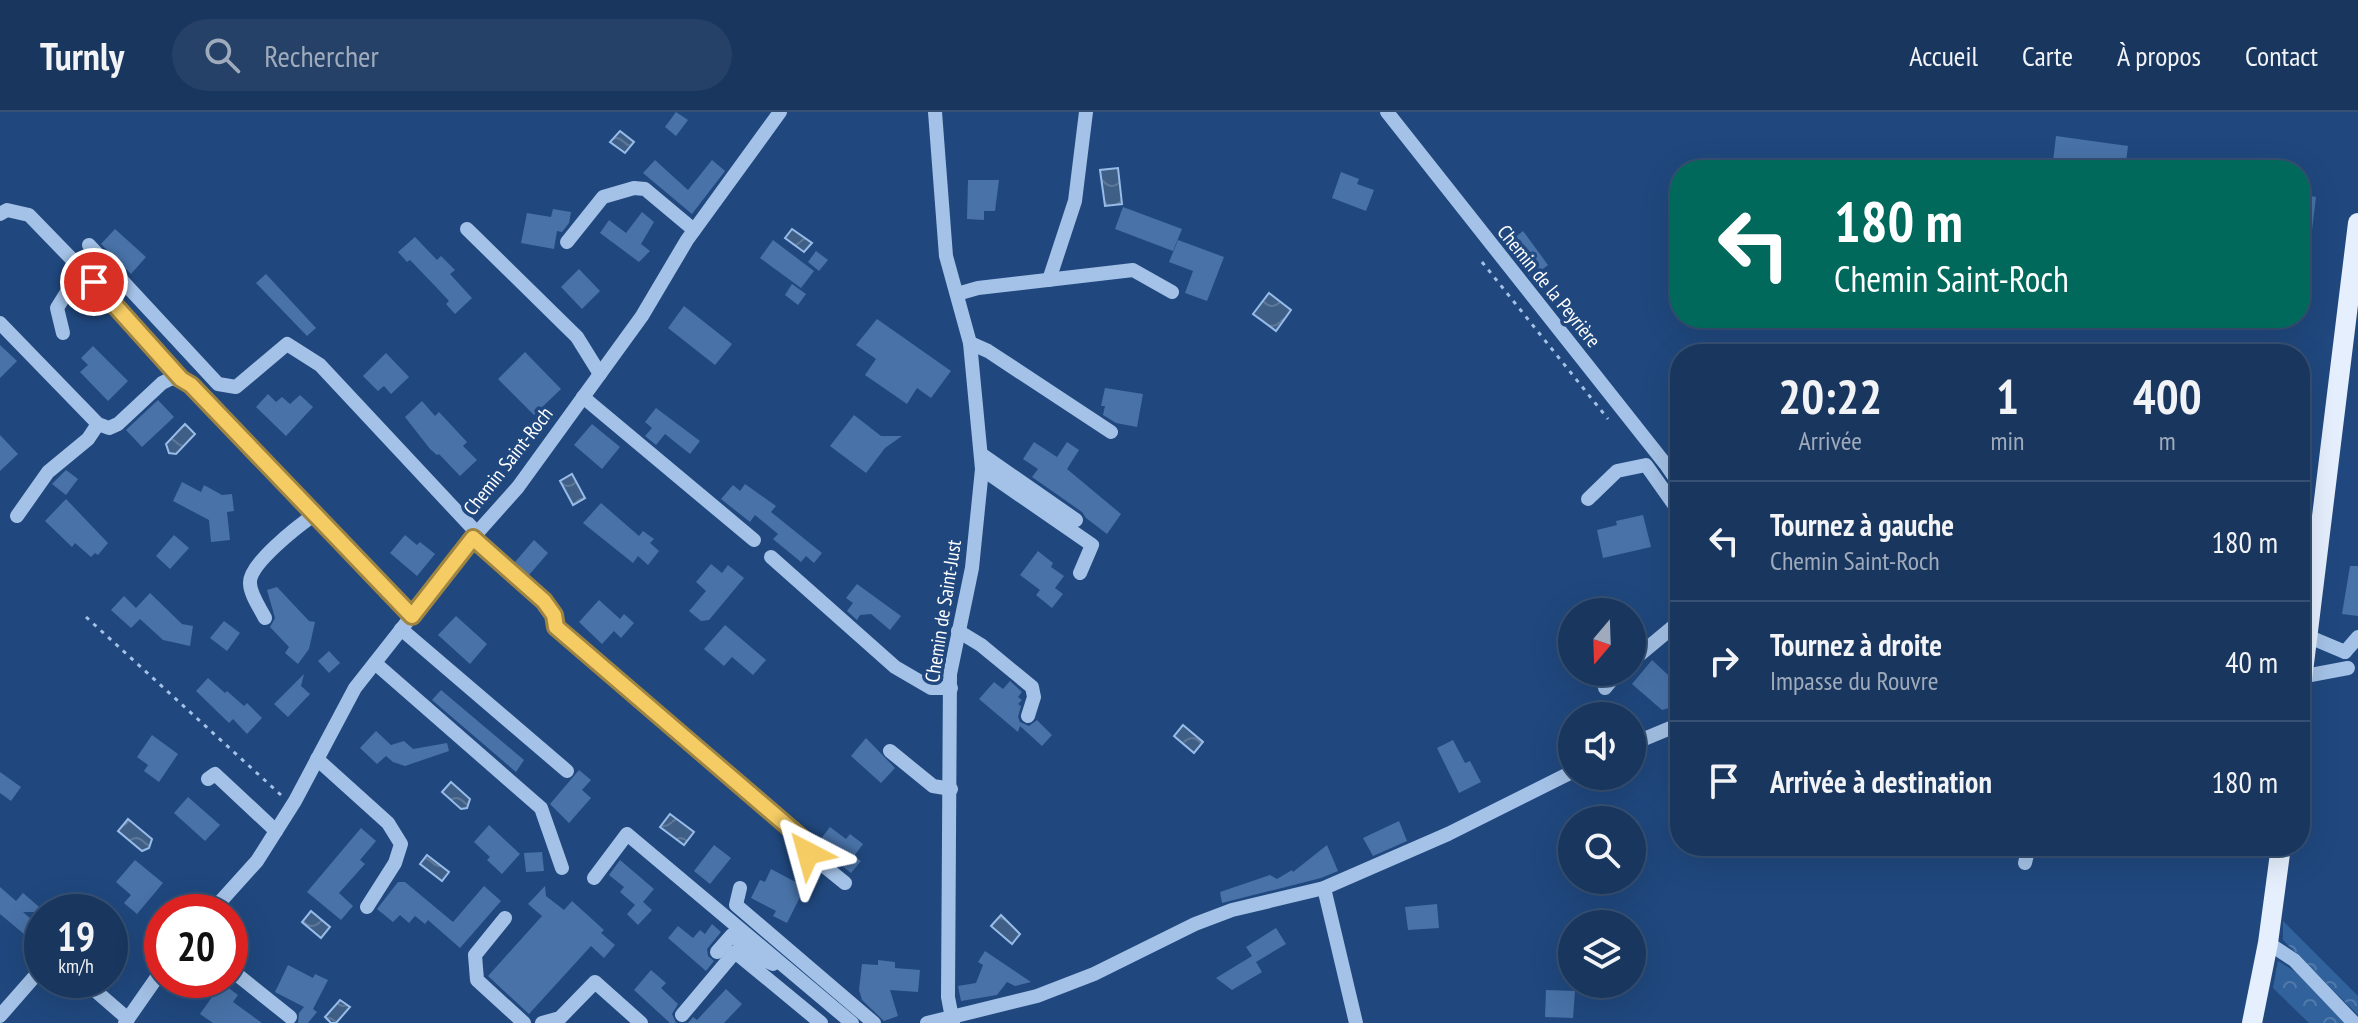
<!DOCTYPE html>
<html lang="fr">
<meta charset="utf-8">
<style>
:root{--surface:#18365e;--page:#254167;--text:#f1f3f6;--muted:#9fabbc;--line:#365073}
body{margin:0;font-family:"PT Sans Narrow",sans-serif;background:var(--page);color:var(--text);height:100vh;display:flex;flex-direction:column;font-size:30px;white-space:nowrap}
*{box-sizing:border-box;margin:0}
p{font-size:26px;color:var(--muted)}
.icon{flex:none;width:44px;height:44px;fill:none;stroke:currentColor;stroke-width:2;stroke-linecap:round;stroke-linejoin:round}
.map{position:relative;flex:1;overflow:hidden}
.details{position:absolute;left:1670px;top:232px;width:640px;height:512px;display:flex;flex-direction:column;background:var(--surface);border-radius:32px;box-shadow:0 8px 32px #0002,0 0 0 2px var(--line)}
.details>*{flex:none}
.top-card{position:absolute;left:1670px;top:48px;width:640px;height:168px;border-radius:32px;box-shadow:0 8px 32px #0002,0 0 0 2px var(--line);background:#00695c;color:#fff;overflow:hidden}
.needle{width:52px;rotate:199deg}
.controls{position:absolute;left:1558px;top:486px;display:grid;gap:16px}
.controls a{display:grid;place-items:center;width:88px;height:88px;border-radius:50%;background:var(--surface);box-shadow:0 8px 32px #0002,0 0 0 2px var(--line);font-size:40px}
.speed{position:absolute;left:24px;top:782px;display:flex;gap:16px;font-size:40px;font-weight:700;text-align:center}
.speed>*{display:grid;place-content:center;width:104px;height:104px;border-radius:50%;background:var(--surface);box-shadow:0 8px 32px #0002,0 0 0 2px var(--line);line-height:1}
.speed small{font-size:20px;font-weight:400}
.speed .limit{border:12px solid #d22;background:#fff;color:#111}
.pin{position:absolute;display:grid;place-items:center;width:68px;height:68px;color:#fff;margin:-34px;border:4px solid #fff;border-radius:50%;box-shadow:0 2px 8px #0007}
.me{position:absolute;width:88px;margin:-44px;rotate:321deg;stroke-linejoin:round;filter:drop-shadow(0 0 6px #0008)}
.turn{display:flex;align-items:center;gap:28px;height:168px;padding:0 32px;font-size:36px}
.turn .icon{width:104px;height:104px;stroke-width:2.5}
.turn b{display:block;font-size:56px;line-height:68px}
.eta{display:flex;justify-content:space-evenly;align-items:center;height:136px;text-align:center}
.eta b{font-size:48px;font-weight:700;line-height:56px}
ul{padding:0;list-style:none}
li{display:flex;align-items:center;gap:24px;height:120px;padding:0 32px;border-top:2px solid var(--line)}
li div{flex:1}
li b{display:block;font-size:30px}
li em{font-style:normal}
header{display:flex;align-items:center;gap:48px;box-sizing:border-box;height:112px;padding:0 40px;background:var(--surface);border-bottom:2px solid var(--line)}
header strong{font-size:38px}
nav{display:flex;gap:44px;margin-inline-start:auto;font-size:28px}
.search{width:560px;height:72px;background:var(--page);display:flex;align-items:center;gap:20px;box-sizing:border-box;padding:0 28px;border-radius:44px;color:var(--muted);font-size:30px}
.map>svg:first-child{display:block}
</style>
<header>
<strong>Turnly</strong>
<div class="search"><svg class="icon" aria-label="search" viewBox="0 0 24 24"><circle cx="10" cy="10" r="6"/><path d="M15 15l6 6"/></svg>Rechercher</div>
<nav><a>Accueil</a><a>Carte</a><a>À propos</a><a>Contact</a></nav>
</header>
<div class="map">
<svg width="2358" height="911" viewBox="0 0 2358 911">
<defs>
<pattern id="forest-crowns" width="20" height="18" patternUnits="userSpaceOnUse" patternTransform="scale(2)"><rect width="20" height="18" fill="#32629c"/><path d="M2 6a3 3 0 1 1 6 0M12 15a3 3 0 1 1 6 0" fill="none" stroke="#517aab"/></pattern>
<pattern id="water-waves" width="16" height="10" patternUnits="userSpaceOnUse" patternTransform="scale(2)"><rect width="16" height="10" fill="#405f86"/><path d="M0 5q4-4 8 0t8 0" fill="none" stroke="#5d7798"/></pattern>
</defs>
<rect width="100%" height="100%" fill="#20487e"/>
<g fill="url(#forest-crowns)">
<path d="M 2283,809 L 2358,884 L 2358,903 L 2283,828 Z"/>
<path d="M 2278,849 L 2296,860 L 2345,911 L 2309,911 L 2273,876 Z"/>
</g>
<g fill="url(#water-waves)" stroke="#97bce9" stroke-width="2">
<path d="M 620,19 L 634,30 L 625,41 L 610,30 Z"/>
<path d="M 1118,56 L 1122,92 L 1105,94 L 1100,58 Z"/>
<path d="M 792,117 L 812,131 L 804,140 L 785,126 Z"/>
<path d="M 1269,181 L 1291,198 L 1276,219 L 1253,202 Z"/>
<path d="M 185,312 L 195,322 L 176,342 L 169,341 L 166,332 Z"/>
<path d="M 572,362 L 585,386 L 573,393 L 560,369 Z"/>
<path d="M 1183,613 L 1203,630 L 1194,641 L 1174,624 Z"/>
<path d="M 451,670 L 470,687 L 467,696 L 461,697 L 442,680 Z"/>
<path d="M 670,702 L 694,720 L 684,733 L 660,715 Z"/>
<path d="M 128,707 L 152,727 L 149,736 L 142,739 L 118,719 Z"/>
<path d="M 427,743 L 449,760 L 442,769 L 420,752 Z"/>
<path d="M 311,799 L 330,815 L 321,826 L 302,810 Z"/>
<path d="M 1001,803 L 1020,822 L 1012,832 L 991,814 Z"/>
<path d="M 340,888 L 350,895 L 336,911 L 331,911 L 325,905 Z"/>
</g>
<g fill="#4872a8">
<path d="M 676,0 L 688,8 L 676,24 L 665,15 Z"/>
<path d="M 2056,24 L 2128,34 L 2125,58 L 2052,58 Z"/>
<path d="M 655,48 L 688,78 L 712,48 L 725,59 L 692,102 L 643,61 Z"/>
<path d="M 1341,60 L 1359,67 L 1357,72 L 1374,78 L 1366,99 L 1332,86 Z"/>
<path d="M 968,68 L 999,68 L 995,99 L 984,99 L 984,108 L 967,107 Z"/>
<path d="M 2300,82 L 2316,85 L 2309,143 L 2300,142 Z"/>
<path d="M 1123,95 L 1182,117 L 1173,139 L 1115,117 Z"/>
<path d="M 553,97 L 571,100 L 569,111 L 562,120 L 557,119 L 554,137 L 521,131 L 527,101 L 551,105 Z"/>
<path d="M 642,100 L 654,110 L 641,132 L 650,139 L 639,150 L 600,121 L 609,108 L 626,121 Z"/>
<path d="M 115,117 L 146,145 L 131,162 L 101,132 Z"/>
<path d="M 1523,119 L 1548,153 L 1531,166 L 1505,133 Z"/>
<path d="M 415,125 L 437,148 L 441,144 L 455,158 L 450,162 L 472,186 L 455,202 L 446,192 L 449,189 L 436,175 L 410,148 L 407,150 L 398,140 Z"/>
<path d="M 773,128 L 814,159 L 801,176 L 760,146 Z"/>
<path d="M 1178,128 L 1224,145 L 1207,189 L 1185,181 L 1193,159 L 1169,150 Z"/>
<path d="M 816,139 L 828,148 L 819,159 L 808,150 Z"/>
<path d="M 579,157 L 600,179 L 582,197 L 561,175 Z"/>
<path d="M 266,162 L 316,216 L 307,224 L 256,171 Z"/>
<path d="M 792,172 L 806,182 L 798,193 L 785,183 Z"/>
<path d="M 684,194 L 732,232 L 715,253 L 668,216 Z"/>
<path d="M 877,207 L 951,259 L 931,286 L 917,276 L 907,292 L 865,263 L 876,247 L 856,233 Z"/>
<path d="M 0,233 L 17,249 L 0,266 Z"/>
<path d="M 93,234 L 128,269 L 108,289 L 80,260 L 88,253 L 81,246 Z"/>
<path d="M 525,240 L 561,277 L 534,303 L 498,267 Z"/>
<path d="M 386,241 L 409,265 L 391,282 L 384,274 L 378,279 L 363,264 Z"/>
<path d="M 1105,276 L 1143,282 L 1137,315 L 1116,311 L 1103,303 L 1105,294 L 1101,294 Z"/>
<path d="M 268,282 L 276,290 L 282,285 L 290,292 L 300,283 L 313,295 L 286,324 L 256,295 Z"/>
<path d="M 158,288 L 174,305 L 142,335 L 126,318 Z"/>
<path d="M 422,289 L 435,304 L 439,300 L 467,330 L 463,334 L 477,348 L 460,364 L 439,342 L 437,343 L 430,337 L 405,305 Z"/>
<path d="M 656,296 L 700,329 L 690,342 L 665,322 L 656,333 L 645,324 L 652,316 L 645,310 Z"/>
<path d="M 854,303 L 881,324 L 902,324 L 885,336 L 866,361 L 830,334 Z"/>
<path d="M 592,312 L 620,335 L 602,357 L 574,333 Z"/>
<path d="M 0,323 L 18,342 L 0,359 Z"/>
<path d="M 1034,330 L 1057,345 L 1067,330 L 1079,338 L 1067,357 L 1121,402 L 1107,422 L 1086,406 L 1082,400 L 1032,365 L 1038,357 L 1023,347 Z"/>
<path d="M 66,358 L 78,367 L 66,383 L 52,372 Z"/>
<path d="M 182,370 L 201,380 L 204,373 L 222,383 L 232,382 L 234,399 L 227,400 L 230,428 L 211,430 L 209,408 L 173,389 Z"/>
<path d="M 745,372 L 776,394 L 771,400 L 822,441 L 814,451 L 806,444 L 801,450 L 773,427 L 778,422 L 755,403 L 750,410 L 721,387 L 733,373 L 740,379 Z"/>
<path d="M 66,387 L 108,431 L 98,443 L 95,441 L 91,445 L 75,431 L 72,435 L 45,409 Z"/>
<path d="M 601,391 L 639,424 L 643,419 L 654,427 L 650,431 L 659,439 L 648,453 L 638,444 L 633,451 L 583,411 Z"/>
<path d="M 1643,403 L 1651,435 L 1603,446 L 1597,418 L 1617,413 L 1616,409 Z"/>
<path d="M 174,423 L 189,436 L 170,457 L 156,444 Z"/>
<path d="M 405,423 L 417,433 L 420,430 L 435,442 L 417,464 L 390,441 Z"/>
<path d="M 534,428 L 548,441 L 529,463 L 515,450 Z"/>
<path d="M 1038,439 L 1053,451 L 1051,455 L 1064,464 L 1055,476 L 1063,482 L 1052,496 L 1036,483 L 1040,478 L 1020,463 Z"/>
<path d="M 711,452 L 722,461 L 728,453 L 744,466 L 709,508 L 701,509 L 689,499 L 706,479 L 696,470 Z"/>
<path d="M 2350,454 L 2358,454 L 2358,504 L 2342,502 Z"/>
<path d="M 857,472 L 901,504 L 890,518 L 871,502 L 860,503 L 857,508 L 847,499 L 853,491 L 846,486 Z"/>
<path d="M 277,475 L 309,509 L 315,510 L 309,537 L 298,552 L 285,541 L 289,535 L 270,515 L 275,506 L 267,478 Z"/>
<path d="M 150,481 L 182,512 L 193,514 L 190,534 L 163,528 L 140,507 L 131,516 L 111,498 L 124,484 L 136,496 Z"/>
<path d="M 599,488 L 620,507 L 624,502 L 634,511 L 621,526 L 614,519 L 602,532 L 579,510 Z"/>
<path d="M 456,504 L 487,532 L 470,552 L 438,523 Z"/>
<path d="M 224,509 L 240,521 L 227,539 L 210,526 Z"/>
<path d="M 725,513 L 766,548 L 753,563 L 732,545 L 724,554 L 704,537 Z"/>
<path d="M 329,539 L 340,551 L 329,561 L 318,549 Z"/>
<path d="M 1652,548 L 1680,574 L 1680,593 L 1662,598 L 1632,572 Z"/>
<path d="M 304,562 L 301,574 L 310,582 L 288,605 L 274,592 Z"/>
<path d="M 208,566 L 225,581 L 227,579 L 244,594 L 247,591 L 262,606 L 247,622 L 233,607 L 229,611 L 196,579 Z"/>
<path d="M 1010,569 L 1022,580 L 1018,585 L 1022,588 L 1018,592 L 1021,594 L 1018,605 L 1020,610 L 1029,614 L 1037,608 L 1052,623 L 1042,634 L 1020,614 L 1018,620 L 979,587 L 994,570 L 1003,577 Z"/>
<path d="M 441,578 L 524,648 L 516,660 L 432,588 Z"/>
<path d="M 376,619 L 391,633 L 404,629 L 413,637 L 447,631 L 449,639 L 405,654 L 393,650 L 386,644 L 377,652 L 360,636 Z"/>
<path d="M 152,623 L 178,642 L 159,670 L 144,659 L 148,653 L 137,645 Z"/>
<path d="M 866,626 L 895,656 L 881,671 L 851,644 Z"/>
<path d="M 1453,628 L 1465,651 L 1470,649 L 1481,670 L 1459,681 L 1437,636 Z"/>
<path d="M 579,658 L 591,668 L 582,678 L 591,686 L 569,711 L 550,692 Z"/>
<path d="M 0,660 L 21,675 L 11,689 L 0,681 Z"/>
<path d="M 188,685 L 220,713 L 205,729 L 174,701 Z"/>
<path d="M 1399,709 L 1407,729 L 1373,744 L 1363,726 Z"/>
<path d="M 489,713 L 520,742 L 502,762 L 487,748 L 490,745 L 474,730 Z"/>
<path d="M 830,715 L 846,727 L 850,722 L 863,732 L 854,744 L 861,749 L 851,761 L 816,733 Z"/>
<path d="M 361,716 L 376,729 L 360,748 L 365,752 L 339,781 L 353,794 L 341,808 L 307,780 Z"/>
<path d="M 714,733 L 731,746 L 710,772 L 694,759 Z"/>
<path d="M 1327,733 L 1338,759 L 1321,766 L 1222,791 L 1220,780 L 1270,763 L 1277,767 L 1292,758 L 1293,760 Z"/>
<path d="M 542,740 L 544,759 L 526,760 L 524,741 Z"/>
<path d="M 135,748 L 163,771 L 137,802 L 124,791 L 131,783 L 116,770 Z"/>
<path d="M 620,748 L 654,777 L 643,790 L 652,798 L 638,813 L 627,802 L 635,793 L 620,780 L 624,775 L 609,763 Z"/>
<path d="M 771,757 L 805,775 L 787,811 L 773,804 L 776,799 L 751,786 L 760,768 L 765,770 Z"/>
<path d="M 398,770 L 405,770 L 453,810 L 484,774 L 501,789 L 460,836 L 428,808 L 425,812 L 415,804 L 409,811 L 400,803 L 393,810 L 377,797 Z"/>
<path d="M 545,774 L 546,784 L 564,798 L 572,789 L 604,818 L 601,821 L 615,833 L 604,846 L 591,834 L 529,902 L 488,864 L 542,804 L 528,792 Z"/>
<path d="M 0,775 L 16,789 L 23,781 L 45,800 L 23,800 L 40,815 L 42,812 L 42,851 L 23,835 L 30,827 L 0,802 Z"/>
<path d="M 1437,792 L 1439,816 L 1408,818 L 1405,795 Z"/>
<path d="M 712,812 L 721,820 L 707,837 L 708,844 L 714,849 L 706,859 L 668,826 L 678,814 L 693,826 L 700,818 L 705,822 Z"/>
<path d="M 1276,816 L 1286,832 L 1256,850 L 1262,860 L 1232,878 L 1216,866 L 1252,844 L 1246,835 Z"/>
<path d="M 985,839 L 1031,870 L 1015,874 L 1007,870 L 997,883 L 961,889 L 958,874 L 976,871 L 983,853 L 978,850 Z"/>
<path d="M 878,848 L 895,850 L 895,856 L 920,858 L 918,880 L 890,878 L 898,904 L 884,909 L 862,888 L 859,878 L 862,852 L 878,853 Z"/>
<path d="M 288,853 L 313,866 L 315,862 L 328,868 L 313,897 L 317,900 L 308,911 L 298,911 L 299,901 L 304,895 L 275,880 Z"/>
<path d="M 651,858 L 666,871 L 661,876 L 678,892 L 672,902 L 676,911 L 670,911 L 634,878 Z"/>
<path d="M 222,871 L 238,883 L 233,890 L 262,911 L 213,911 L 200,902 Z"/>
<path d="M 726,877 L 742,892 L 724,911 L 688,911 L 693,905 L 697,908 Z"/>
<path d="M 1546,878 L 1575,879 L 1573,906 L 1545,905 Z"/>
</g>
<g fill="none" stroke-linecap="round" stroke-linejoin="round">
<g stroke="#a4c2e7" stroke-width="3" stroke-dasharray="4 6" stroke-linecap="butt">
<path d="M 1482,150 L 1608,307"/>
<path d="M 86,505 L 281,683"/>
</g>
<g stroke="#a4c2e7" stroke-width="14">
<path d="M 935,0 L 946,144 L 970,231 L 982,357 L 972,456 L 950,562 L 948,885 L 953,911"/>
<path d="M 1387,0 L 1667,354 L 1680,373"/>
<path d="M 0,102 L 7,98 L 29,103 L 94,170"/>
<path d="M 467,117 L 577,225 L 600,262"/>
<path d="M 567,130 L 603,85 L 634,76 L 645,77 L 694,118"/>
<path d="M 89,133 L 218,272 L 236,275 L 287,232 L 320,253 L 477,421"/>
<path d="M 1049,168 L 1075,89 L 1086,0"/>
<path d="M 957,182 L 978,176 L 1133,158 L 1172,180"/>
<path d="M 0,211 L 98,312 L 109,316 L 118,312 L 162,271 L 172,266 L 191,273 L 412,504"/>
<path d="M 63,221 L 57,196 L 67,180 L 94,170 L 181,267"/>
<path d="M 970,231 L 988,239 L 1111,320"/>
<path d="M 583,285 L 754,428"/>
<path d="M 981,342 L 1076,408"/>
<path d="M 982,357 L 1092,433 L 1080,461"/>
<path d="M 1588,387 L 1617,359 L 1646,353 L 1680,401"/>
<path d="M 17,404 L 48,360 L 88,327 L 98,312"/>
<path d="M 473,426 L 544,489 L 554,503 L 556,515 L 805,729 L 808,741 L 845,771"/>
<path d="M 771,445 L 895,555 L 931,576 L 951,576"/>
<path d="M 265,506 C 260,496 250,482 250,471 C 249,452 298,414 314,403"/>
<path d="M 401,517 L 567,659"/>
<path d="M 958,519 L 981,533 L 1032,575 L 1034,585 L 1028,604"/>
<path d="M 2301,526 L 2307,524 L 2345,540"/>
<path d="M 2345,540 L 2358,525"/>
<path d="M 1632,549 L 1680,509"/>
<path d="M 375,551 L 541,696 L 562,756"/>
<path d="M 2300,565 L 2348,556"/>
<path d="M 1605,576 L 1618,560"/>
<path d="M 1632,632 L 1680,612"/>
<path d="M 890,639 L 933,674 L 951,677"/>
<path d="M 317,647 L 388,711 L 401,732 L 395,751 L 367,795"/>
<path d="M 208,667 L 215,662 L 276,719"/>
<path d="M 2025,751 L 2029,734"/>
<path d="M 594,766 L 627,722 L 852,911"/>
<path d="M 740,776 L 736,793 L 874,911"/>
<path d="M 1324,776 L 1356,911"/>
<path d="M 211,800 L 257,749 L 295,689 L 355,576 L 477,421 L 518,375 L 642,204 L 687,128 L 780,0"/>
<path d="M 505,806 L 475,843 L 477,868 L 524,911"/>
<path d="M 2268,831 L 2294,848 L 2354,911"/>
<path d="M 717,840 L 732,823 L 762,847 L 773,852"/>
<path d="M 230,857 L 290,905"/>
<path d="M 83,868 L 128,907"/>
<path d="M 682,903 L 735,840 L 821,911"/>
<path d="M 0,904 L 35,864"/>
<path d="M 125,911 L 162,858"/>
<path d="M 542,911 L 560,906 L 595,870 L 641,911"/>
<path d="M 927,911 L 1037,884 L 1094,862 L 1195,812 L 1232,798 L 1324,776 L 1448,722 L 1572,660"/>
</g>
<g stroke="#e5effd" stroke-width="20">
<path d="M 2300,584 L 2358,111"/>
<path d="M 2252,911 L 2268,831 L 2281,734"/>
</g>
</g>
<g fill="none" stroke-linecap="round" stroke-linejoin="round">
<g stroke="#9f8541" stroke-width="20">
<path id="route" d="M 94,170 L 181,267 L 191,273 L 412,504 L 473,426 L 544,489 L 554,503 L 556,515 L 805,729 L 808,741"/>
</g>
<use href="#route" stroke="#f5cc64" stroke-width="14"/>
</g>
<g text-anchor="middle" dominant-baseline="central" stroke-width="7" stroke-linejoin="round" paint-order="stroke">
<g font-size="20" fill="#fff" stroke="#20487e">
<text transform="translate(1549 174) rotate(51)">Chemin de la Peyrière</text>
<text transform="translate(508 349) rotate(-52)">Chemin Saint-Roch</text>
<text transform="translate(943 499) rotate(-81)">Chemin de Saint-Just</text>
</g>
</g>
</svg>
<div class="controls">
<a><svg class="needle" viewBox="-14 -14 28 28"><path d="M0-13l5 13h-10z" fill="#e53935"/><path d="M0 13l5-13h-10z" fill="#9fabbc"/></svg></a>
<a><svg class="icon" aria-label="sound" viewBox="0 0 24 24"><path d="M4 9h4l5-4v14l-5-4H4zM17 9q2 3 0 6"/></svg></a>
<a><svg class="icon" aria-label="search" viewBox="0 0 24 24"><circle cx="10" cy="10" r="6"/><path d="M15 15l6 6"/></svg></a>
<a><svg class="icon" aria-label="layers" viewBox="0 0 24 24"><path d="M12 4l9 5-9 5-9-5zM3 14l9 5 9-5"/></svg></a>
</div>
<div class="speed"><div>19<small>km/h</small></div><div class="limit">20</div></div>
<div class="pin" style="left:94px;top:170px;background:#d93025"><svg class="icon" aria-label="arrive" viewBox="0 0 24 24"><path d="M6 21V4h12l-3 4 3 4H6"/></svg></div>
<svg class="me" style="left:808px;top:741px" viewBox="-20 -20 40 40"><path d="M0-17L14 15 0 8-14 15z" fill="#f5cc64" stroke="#fff" stroke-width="4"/></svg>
<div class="top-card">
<div class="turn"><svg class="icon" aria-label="left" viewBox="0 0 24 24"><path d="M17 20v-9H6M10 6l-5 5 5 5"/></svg><div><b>180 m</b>Chemin Saint-Roch</div></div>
</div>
<section class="details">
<div class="eta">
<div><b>20:22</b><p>Arrivée</p></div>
<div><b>1</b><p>min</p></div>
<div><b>400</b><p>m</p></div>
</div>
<ul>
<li><svg class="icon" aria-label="left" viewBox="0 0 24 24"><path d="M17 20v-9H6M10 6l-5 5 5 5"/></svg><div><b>Tournez à gauche</b><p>Chemin Saint-Roch</p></div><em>180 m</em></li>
<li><svg class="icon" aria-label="right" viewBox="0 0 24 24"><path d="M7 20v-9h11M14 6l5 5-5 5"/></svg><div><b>Tournez à droite</b><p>Impasse du Rouvre</p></div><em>40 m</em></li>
<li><svg class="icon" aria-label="arrive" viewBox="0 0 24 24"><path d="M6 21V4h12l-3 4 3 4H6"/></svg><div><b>Arrivée à destination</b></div><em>180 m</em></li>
</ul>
</section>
</div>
